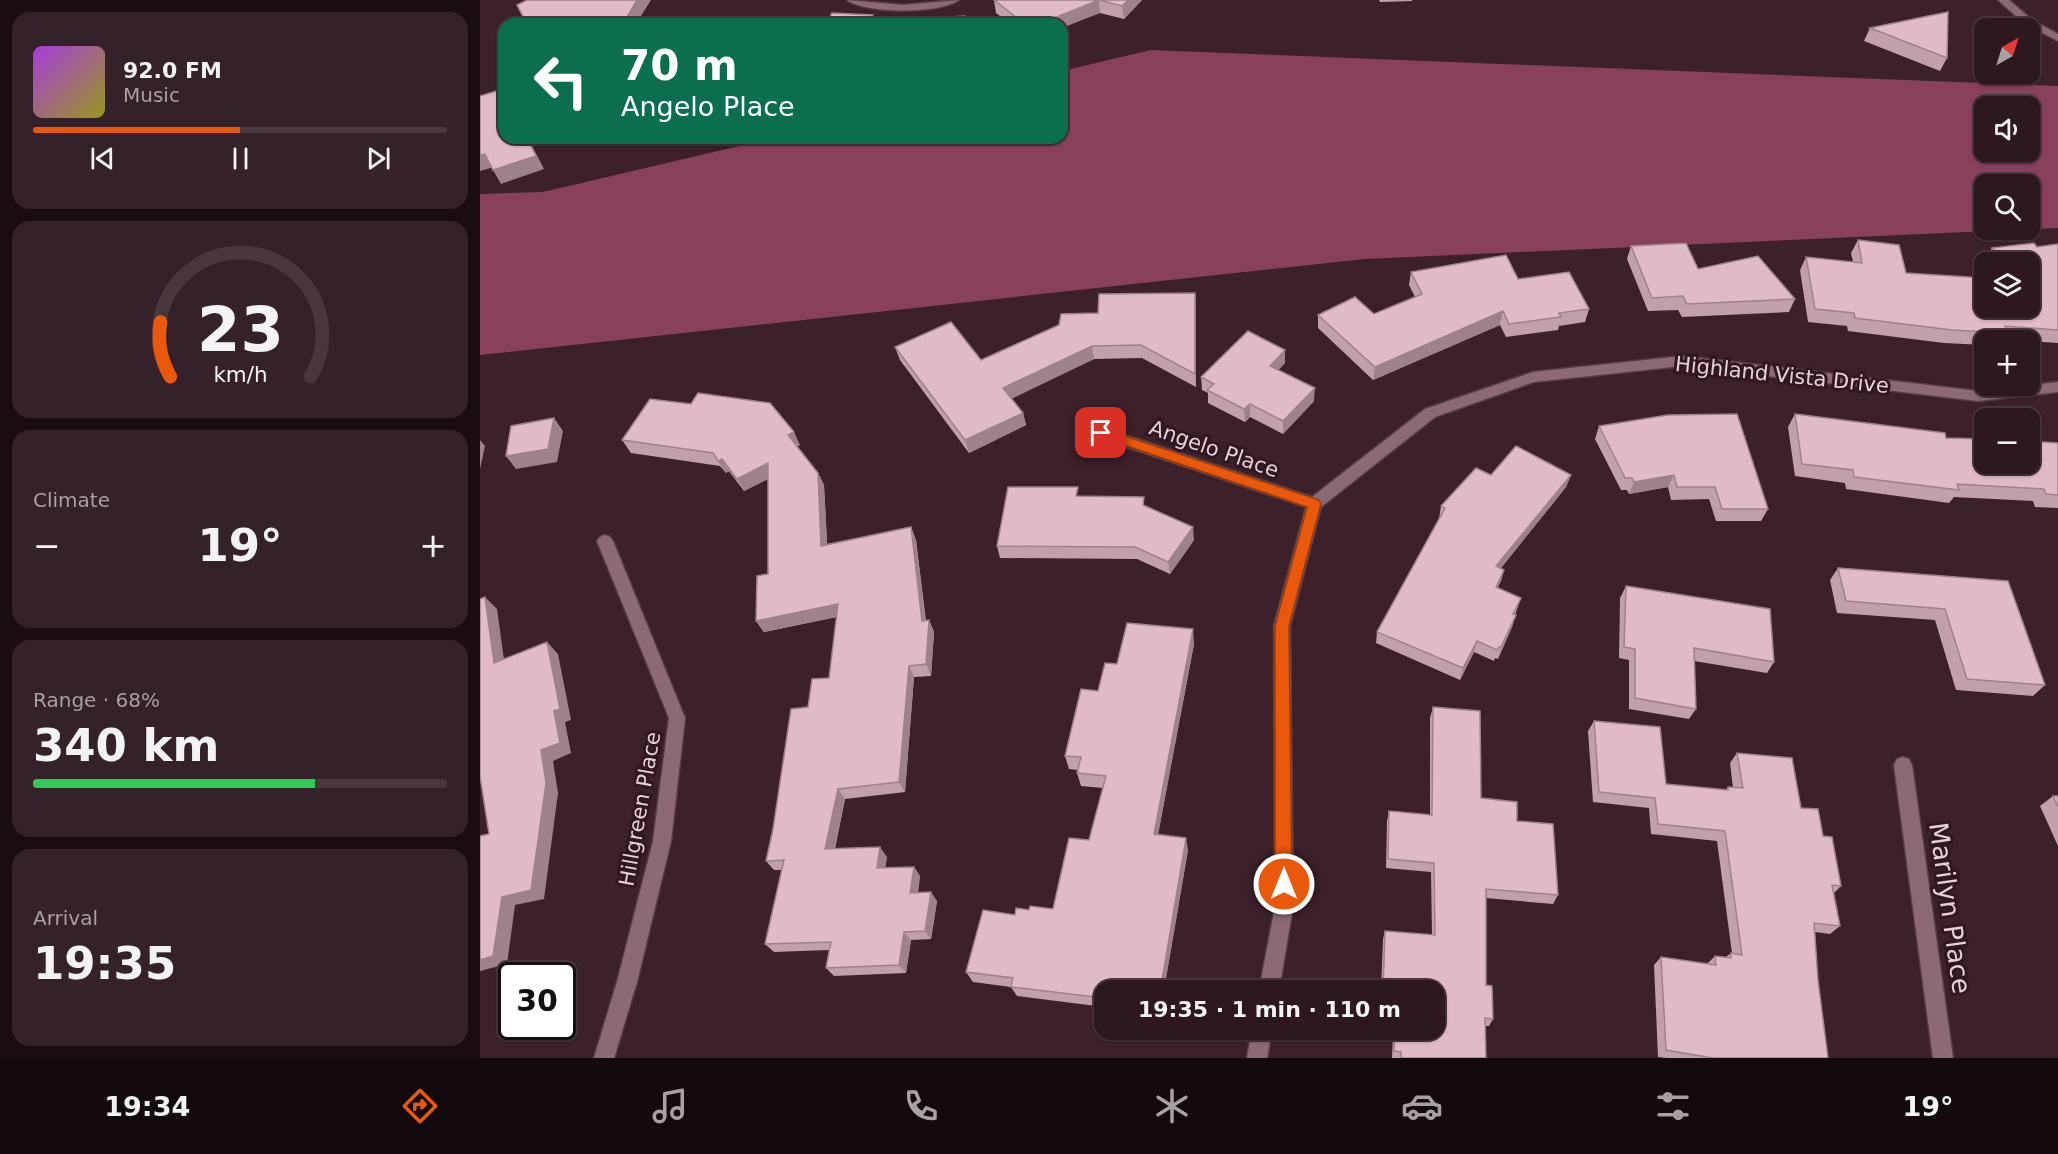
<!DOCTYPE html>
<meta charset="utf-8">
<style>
body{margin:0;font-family:"DejaVu Sans",sans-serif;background:#352129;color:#f1f3f6;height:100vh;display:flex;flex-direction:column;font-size:22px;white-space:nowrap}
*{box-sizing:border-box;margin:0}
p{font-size:20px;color:#a7a0a5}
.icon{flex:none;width:33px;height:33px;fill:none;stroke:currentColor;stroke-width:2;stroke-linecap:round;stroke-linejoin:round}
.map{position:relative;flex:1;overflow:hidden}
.sheet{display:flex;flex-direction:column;gap:12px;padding:12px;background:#190d12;width:480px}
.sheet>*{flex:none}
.banner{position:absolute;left:18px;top:18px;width:570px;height:126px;border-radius:18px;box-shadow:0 2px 4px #0004,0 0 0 2px #48373e;background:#0b6e4f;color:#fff;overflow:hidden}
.needle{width:39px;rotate:39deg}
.tools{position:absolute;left:1494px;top:18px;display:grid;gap:12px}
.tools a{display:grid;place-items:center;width:66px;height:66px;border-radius:12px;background:#2d1820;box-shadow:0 2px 4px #0004,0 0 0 2px #48373e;font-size:30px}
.speed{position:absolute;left:18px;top:962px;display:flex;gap:12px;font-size:30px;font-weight:700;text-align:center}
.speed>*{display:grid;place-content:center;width:78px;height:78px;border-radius:50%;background:#2d1820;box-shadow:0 2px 4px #0004,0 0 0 2px #48373e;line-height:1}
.speed .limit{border:3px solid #111;border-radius:9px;background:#fff;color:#111}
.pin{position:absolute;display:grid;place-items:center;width:51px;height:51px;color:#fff;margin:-26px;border-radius:12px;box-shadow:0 3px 9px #0006}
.me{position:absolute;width:66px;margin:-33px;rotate:0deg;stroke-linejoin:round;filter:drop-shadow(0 0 4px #0008)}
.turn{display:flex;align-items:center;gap:21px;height:126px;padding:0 24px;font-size:27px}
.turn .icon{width:78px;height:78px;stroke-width:2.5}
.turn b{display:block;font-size:42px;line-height:51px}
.big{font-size:45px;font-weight:700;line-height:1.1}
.sheet .tile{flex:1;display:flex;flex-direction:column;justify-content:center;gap:9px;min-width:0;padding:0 21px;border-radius:18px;background:#352129}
.sheet .dial{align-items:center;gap:0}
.dial svg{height:156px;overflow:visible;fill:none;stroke:#48373e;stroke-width:7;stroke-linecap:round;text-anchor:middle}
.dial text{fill:#f1f3f6;stroke:none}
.song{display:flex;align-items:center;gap:18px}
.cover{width:72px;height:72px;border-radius:9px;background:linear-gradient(135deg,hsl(280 70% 55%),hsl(60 70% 35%))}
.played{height:6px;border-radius:3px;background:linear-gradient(90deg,#ea580c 50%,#48373e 50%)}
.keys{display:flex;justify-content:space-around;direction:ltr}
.heat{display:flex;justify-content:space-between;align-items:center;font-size:33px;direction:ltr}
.charge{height:9px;border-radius:4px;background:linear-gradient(90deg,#34c759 68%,#48373e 0)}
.trip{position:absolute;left:614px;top:980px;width:351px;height:60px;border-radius:18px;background:#2d1820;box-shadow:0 2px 4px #0004,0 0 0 2px #48373e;font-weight:700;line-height:60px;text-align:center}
.dock{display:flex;height:96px;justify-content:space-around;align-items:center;background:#120a0d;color:#a7a0a5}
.dock .icon{width:42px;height:42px}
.dock .current{color:#ea580c}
.dock b{font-size:27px;color:#f1f3f6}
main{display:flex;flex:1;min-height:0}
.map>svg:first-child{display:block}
.forest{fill:#89405d;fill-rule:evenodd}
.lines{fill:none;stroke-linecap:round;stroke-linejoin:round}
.minor-casing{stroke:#553c46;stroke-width:3}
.minor{fill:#8c6a75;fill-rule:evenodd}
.wall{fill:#c2a0ab}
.shaded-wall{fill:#9e828b}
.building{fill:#e1bac7;stroke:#9e828b;stroke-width:1.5}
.route{fill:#ea580c;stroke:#983908;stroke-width:1.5}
.labels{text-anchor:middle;stroke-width:6;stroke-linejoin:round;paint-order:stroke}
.street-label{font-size:21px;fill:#e5d1d8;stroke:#321621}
.near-street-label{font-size:26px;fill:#e5d1d8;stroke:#321621}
</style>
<main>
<section class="sheet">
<div class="tile">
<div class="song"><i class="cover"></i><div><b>92.0 FM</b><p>Music</p></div></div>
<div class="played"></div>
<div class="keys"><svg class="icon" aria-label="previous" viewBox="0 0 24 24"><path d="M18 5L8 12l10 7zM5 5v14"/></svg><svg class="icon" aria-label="pause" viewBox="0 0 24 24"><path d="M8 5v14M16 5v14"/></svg><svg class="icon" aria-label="next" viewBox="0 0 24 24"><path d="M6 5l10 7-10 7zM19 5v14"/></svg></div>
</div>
<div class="tile dial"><svg viewBox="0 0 100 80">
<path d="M14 69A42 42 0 1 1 86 69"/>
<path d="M14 69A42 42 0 0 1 9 41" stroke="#ea580c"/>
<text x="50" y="56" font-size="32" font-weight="700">23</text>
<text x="50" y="72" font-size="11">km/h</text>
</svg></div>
<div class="tile"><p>Climate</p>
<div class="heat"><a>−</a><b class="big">19°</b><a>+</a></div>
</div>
<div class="tile"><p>Range · 68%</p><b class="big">340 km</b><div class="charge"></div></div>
<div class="tile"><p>Arrival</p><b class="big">19:35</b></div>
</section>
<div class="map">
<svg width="1578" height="1058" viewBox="0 0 1578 1058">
<rect width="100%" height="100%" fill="#3c202a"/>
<path class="forest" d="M671 50 1578 86V228L885 259 0 355V194L63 192 294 138H582V71ZM1504 106H1550V152H1504ZM1504 184H1550V230H1504Z"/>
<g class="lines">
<g class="minor-casing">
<path id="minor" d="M367 0 423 5 479 0C459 14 387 14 367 0Z
M1518 0H1529L1552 20 1578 34V41L1545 24Z
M1202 356 1498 391 1578 382V392L1498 401 1202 366 1054 382 955 417 841 507 810 626 813 907 799 990H779L795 907 794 626 826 507 617 437 615 433 617 429H627L832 497 945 409 1053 372Z
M125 535 130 537 133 541 205 718 191 841 157 982 134 1058H114L137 982 173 841 189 718 117 541 120 537Z
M1423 757 1429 759 1432 765 1473 1058H1453L1414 765 1417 759Z
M772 1029H792L787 1058H767Z"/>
</g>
<use href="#minor" class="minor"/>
</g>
<path class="wall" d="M514 0H662L644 19 620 13 582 24H530L516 13Z
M899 0H932V1L900 2Z
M1390 28 1467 58 1460 71 1384 41Z
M1378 240 1426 273 1550 308V262H1506L1504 261 1512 248 1557 247 1578 244V343L1550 341V340H1504V345L1464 343 1368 331 1367 326 1328 322 1320 270 1326 257 1373 262 1371 253Z
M1151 246 1218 269 1315 299 1309 312 1202 317 1198 310 1168 311 1147 259Z
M931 272 1038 279 1109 309 1105 322 1079 326 1078 330 1026 337 1020 325 893 380 838 328V315L894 314 935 297 929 285Z
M715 293 716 306V387L662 358 614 359 532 398 543 413 546 425 489 453 420 360 415 347 501 360 618 313Z
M805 350V363L798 370 834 401 803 434 770 417 765 422 728 403V393L722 390 721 377Z
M1315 414 1466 438 1578 443V508L1555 507 1553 501 1474 497 1469 503 1366 489 1365 483 1315 476 1308 427Z
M1119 426 1288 509 1281 521H1236L1229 499 1191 500 1188 487 1149 494 1147 490H1141L1115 439Z
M142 440 320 445 317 446 338 473 344 485 347 544 431 527 436 540 446 621 449 620 454 632 451 676 434 677 425 792 365 799 355 849 407 857 405 868 434 867 440 876 438 893 457 901 451 939 431 940 426 973 354 976 346 968 349 950 294 952 285 944 302 870H294L286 861 328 707 349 678 357 617 284 632 276 621 288 574V479L264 491 249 471 246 473 240 466 151 453Z
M1011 475H1091L1086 487 1021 568 1024 570 1021 581 1017 588 1041 598 1035 615H1036L1032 627 1018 659 1015 658 1014 661 994 652 980 680 896 643 897 632 959 519 961 506Z
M599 496 665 506 714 540 690 574 657 559 520 558 517 546Z
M1358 568 1528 581 1565 685 1553 696 1476 690 1455 620 1357 613 1350 580Z
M1146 586 1294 662 1287 673 1214 661 1216 709 1209 719 1149 709V660L1139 658 1140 598Z
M714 644 678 834 708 850 684 990H624V1007L537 996 531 987 493 982 486 972 535 915 549 910 573 909 609 840 623 788 601 786 597 773 598 770 589 769 585 756 618 691 637 664Z
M953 707 1001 798 1037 821 1078 895 1073 904 1006 898V985L1013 1019 1009 1026H1005L1006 1058H912L913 1034 899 1032V1029H954V990H901L903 939 905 931 952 935 951 872 906 868 907 821 909 811 950 815V718Z
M1114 721 1186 784 1246 790 1248 787 1253 788 1250 763 1257 753 1321 808 1343 836 1361 886 1354 893 1360 926 1350 934 1335 932 1338 980 1348 1058H1187L1178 1057 1174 965 1181 957 1227 964 1235 956 1246 957 1251 953H1252L1237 841 1171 834 1169 808 1113 802 1108 731Z
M1573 796H1578V846L1560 806Z"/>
<path class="shaded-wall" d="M157 0H171L156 24H143Z
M619 0 620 13 582 28V24H559Z
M648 0H662L644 19 642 6Z
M393 15 396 24H388Z
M47 138H48L64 169 21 184 13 170Z
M5 154 14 167 0 171V155Z
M715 293 716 306V387L715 374Z
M1023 311 1020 325 893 380 895 367Z
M612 346 614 359 527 401 523 388Z
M805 350V363L790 379V366Z
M835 388 834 401 803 434V421Z
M770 404V417L765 422 764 409Z
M543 413 546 425 489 453 485 440Z
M74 418 83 431 77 462 36 469 26 456Z
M314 432 320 445 314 448 308 435Z
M0 440 5 446 0 469Z
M242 459 249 471 246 473 238 461Z
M288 463 295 475 264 491 257 479Z
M338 473 344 485 348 558 341 546Z
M1091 475 1086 487 1013 578 1016 566Z
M1194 475 1188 487 1149 494 1154 482Z
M431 527 436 540 447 633 442 621Z
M713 527 714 540 690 574 688 562Z
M1024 570 1021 581 1012 599 1016 587Z
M5 597 17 609 26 674 14 663Z
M358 604 365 615 284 632 276 621Z
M1036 615 1032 627 1018 659 1021 647Z
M449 620 454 632 451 676 446 664Z
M713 629 714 644 676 846 674 834Z
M997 641 994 652 980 680 983 668Z
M67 642 78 654 91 720 85 722 91 753 73 761 78 793 64 899 35 905 27 964 0 971V960L22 897 61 750 74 711Z
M429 666 434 677 425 792 419 782Z
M358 789 365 799 353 858 345 849Z
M706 838 708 850 684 990H682L681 986Z
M400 847 407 857 404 877 397 868Z
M434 867 440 876 436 902 430 893Z
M451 892 457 901 451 939 445 931Z
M424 932 431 940 426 973 419 965Z
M644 981 647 990H642Z"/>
<path class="building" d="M47 0H157L143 24H47L37 5Z
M514 0H648L642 6 619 0 559 24H545Z
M1468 12 1467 58 1390 28Z
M352 13 393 15 388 24H346Z
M485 16V24H435L436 19Z
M23 89 24 138H47L56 156 13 170 5 154 0 155V96Z
M1378 240 1419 245 1426 273 1504 278V308H1550V262H1522L1516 255H1519L1512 248 1554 243 1557 247 1578 244V330L1525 326 1528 333 1472 330 1375 318 1374 313 1335 309 1326 257 1382 263Z
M1206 243 1218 269 1278 256 1315 299 1207 304 1203 296 1172 298 1151 246Z
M1026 255 1038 279 1089 272 1109 309 1079 313 1081 317 1029 324 1023 311 895 367 838 315 875 297 894 314 942 294 931 272Z
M715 293V374L661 345 612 346 523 388 543 413 485 440 415 347 471 322 501 360 579 325 581 314 618 313 619 294Z
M768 331 805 350 790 366 835 388 803 421 770 404 764 409 727 390 734 384 721 377Z
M218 393 290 403 314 432 308 435 338 473 341 546 431 527 442 621 449 620 446 664 429 666 419 782 358 789 345 849 400 847 397 868 434 867 430 893 451 892 445 931 424 932 419 965 346 968 351 942 285 944 304 860 286 861 293 829 311 709 328 707 332 679 349 678 358 604 276 621 277 576 288 574V463L257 479 242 459 238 461 233 453 142 440 170 399 211 404Z
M1257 414 1288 509H1242L1235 487H1197L1194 475 1154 482 1152 478H1145L1119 426 1188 415Z
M1315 414 1465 433 1466 438 1504 439V464H1550V441L1578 443V495L1566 494 1564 489 1477 484 1479 490 1374 477 1373 470 1322 464Z
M74 418 68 449 26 456 31 426Z
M1036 446 1091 475 1016 566 1024 570 1016 587 1041 598 1033 614 1036 615 1021 647H1019L1017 650 997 641 983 668 897 632 965 508 961 506 996 468 1011 475Z
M528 487H598L596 496 664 497 663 505 713 527 688 562 655 547 517 546Z
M1358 568 1528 581 1565 685 1487 679 1465 609 1366 601Z
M1146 586 1290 609 1294 662 1214 648 1216 709 1155 698V649L1144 647Z
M5 597 14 663 67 642 80 709 74 711 80 743 61 750 66 783 51 890 22 897 13 956 0 960V836L9 834 0 776V599Z
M647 623 713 629 674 834 706 838 681 986 644 981 642 990H624V998L531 987 533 978 486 972 503 910 535 915 536 908 549 910 550 906 573 909 589 838 609 840 626 776 597 773 601 757 585 756 601 689 618 691 625 663 637 664Z
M953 707 1000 711 1001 798 1037 802V821L1073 824 1078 895 1006 889V985L1012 986 1013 1019 1005 1018 1006 1058H921V1052L914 1051 915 1029H954V990H903L905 931 955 935 954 863 908 859 909 811 952 815Z
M1114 721 1180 727 1186 784 1248 790V787L1263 788 1257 753 1312 758 1321 808 1338 809 1343 836 1352 837 1361 886 1352 885 1360 926 1334 923 1338 980 1348 1058H1233L1186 1050 1181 957 1236 965 1235 956 1251 958V953L1262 955 1245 831 1178 824 1175 798 1119 792Z
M1573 796H1578V807Z"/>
<path class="route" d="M621 428 839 500 841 504 809 626 812 884 810 889 804 892 798 889 795 884V626L827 507 617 436 615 433Z"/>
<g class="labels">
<g class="street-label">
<text transform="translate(1302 375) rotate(6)" y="7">Highland Vista Drive</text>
<text transform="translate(734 449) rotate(19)" y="7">Angelo Place</text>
<text transform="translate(160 809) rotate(-80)" y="7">Hillgreen Place</text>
</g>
<g class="near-street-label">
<text transform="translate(1470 908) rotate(82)" y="9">Marilyn Place</text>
</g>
</g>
</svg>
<div class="tools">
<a><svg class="needle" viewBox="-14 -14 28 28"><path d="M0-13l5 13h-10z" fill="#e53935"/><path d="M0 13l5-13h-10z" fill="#a7a0a5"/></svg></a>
<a><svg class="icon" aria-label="sound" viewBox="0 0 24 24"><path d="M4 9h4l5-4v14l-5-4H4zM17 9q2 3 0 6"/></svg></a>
<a><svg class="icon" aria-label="search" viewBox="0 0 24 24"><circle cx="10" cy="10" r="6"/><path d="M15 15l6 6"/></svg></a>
<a><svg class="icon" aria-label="layers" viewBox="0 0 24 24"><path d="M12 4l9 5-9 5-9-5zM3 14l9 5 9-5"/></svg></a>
<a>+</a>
<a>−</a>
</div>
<div class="speed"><div class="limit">30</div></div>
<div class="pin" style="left:621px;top:433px;background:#d93025"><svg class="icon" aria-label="arrive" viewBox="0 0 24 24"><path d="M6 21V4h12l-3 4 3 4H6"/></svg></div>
<svg class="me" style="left:804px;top:884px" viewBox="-20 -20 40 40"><circle r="17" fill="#ea580c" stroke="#fff" stroke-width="3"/><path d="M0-11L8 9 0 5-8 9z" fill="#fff"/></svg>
<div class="trip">19:35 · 1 min · 110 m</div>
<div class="banner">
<div class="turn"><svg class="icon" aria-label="left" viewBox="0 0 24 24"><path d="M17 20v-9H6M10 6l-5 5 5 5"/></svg><div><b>70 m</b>Angelo Place</div></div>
</div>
</div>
</main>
<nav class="dock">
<b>19:34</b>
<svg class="icon current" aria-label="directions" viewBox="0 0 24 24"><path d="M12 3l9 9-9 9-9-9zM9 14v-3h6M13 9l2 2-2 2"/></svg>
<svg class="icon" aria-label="music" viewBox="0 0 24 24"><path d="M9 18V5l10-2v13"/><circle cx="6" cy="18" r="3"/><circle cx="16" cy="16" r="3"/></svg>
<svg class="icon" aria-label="phone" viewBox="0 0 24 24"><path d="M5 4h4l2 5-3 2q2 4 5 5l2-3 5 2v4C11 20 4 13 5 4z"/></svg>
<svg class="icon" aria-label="climate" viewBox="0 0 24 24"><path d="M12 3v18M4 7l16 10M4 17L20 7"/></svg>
<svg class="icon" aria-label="car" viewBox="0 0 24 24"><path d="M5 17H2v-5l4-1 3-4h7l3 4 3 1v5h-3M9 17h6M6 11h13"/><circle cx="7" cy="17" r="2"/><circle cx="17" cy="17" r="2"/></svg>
<svg class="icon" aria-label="filters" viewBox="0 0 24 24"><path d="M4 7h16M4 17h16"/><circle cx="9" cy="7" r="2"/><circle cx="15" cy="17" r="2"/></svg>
<b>19°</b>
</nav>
